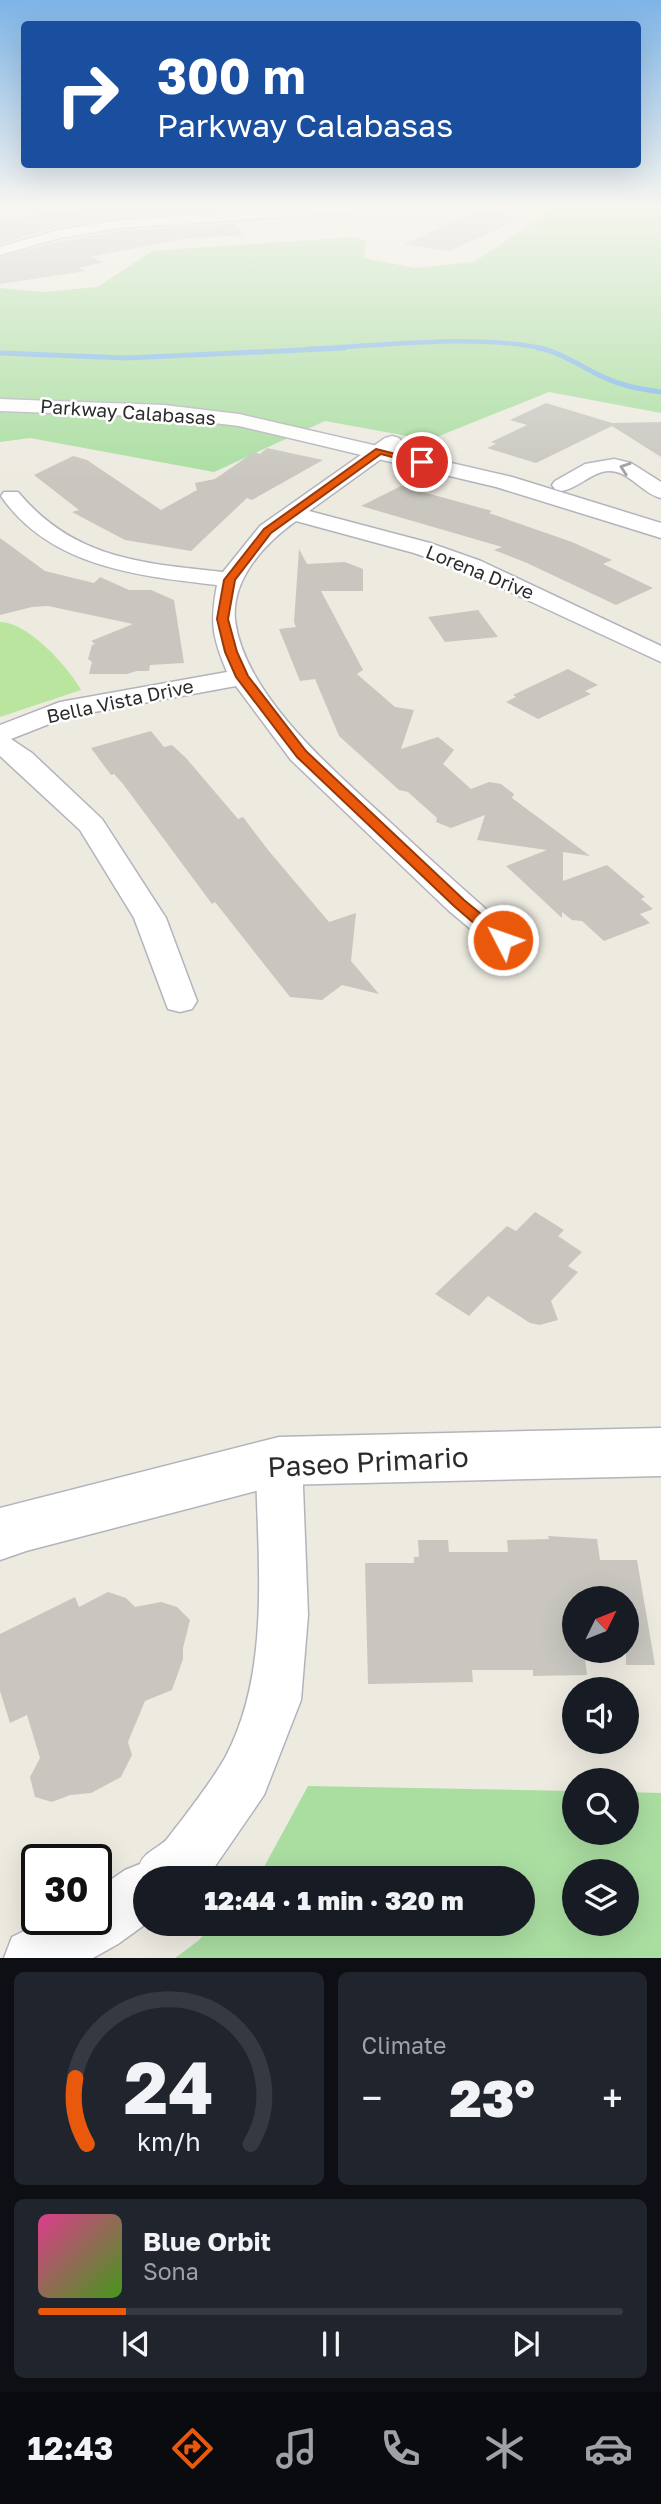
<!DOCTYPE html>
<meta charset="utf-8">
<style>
body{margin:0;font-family:"Golos Text",sans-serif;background:#20242c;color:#f1f3f6;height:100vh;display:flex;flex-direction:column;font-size:26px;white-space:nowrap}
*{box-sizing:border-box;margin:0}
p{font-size:23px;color:#9ea1a6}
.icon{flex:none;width:38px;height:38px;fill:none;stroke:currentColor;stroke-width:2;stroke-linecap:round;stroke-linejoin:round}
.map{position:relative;height:1958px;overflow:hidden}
.drawer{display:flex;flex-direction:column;gap:14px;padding:14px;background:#0d0f14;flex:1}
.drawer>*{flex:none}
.banner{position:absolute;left:21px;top:21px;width:620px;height:147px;border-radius:7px;box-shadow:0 7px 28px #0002;background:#1a4fa0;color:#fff;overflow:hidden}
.needle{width:46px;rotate:47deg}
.buttons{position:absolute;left:562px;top:1586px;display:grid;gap:14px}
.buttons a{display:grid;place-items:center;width:77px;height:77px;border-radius:50%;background:#171b24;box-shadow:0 7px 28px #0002;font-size:35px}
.speed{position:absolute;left:21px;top:1844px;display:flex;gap:14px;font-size:35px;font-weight:700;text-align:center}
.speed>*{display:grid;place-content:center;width:91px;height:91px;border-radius:50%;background:#171b24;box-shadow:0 7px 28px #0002;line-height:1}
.speed .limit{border:4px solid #111;border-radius:10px;background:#fff;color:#111}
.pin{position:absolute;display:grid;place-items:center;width:60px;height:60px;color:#fff;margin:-30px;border:4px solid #fff;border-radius:50%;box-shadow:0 2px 7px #0007}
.me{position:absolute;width:77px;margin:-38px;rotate:311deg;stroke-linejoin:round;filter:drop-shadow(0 0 5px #0008)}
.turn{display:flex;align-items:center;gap:24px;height:147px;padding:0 21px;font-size:32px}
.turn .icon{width:91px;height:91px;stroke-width:2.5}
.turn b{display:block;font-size:49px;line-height:60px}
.big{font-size:52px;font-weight:800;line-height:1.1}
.drawer .widget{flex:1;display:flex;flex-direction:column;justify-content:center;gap:10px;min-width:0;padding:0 24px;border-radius:10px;background:#20242c}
.drawer .dial{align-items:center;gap:0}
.dial svg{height:182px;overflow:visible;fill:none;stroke:#363941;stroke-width:7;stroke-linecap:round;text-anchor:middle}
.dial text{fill:#f1f3f6;stroke:none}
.song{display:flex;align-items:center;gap:21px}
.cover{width:84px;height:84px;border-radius:10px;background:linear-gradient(135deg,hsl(330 70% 55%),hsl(100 70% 35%))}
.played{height:7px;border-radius:4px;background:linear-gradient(90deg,#ea580c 15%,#363941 15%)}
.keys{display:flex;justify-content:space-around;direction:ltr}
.heat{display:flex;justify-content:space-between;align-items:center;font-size:38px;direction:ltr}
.drawer .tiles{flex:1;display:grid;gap:14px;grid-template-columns:1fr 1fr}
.widget:last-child{grid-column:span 2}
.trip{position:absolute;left:133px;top:1866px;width:402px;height:70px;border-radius:35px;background:#171b24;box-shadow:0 7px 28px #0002;font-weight:800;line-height:70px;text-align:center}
.dock{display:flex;height:112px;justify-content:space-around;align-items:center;background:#090b0e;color:#9ea1a6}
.dock .icon{width:49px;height:49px}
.dock .active{color:#ea580c}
.dock b{font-size:32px;color:#f1f3f6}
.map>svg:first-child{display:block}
.green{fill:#aadea1;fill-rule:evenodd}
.pitch{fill:#b9e59e}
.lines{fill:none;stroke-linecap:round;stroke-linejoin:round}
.stream-far1{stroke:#7cb5e6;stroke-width:4.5}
.stream{stroke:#7cb5e6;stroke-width:5}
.building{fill:#c8c6bf}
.minor-casing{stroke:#b3b3be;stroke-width:3}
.tertiary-casing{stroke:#b3b3be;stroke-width:3}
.minor{fill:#fff;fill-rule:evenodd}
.tertiary{fill:#fff;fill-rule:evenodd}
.oneway{stroke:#a0a0a0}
.route{fill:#ea580c;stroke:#983908;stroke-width:2}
.labels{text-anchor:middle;stroke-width:5;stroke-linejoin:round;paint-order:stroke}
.far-street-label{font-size:19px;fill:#2c2c2c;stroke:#fff}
.near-street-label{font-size:28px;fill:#2c2c2c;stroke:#fff}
</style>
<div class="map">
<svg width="661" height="1958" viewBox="0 0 661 1958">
<rect width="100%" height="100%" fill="#edeae0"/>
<path class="green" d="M554 206H661V413L549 392 429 440 325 421 214 472 30 438 0 442V288L43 292 98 287 152 251 354 237 366 241 364 258 414 268 474 262 557 207Z
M308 1786 574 1791V1832H626L627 1792 661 1793V1958H175L198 1941 215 1923H523V1878H258ZM574 1871H626V1923H574Z"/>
<path class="pitch" d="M0 622C28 622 68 667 81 690L0 717Z"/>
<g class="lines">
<path class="stream-far1" d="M307 349C383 346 472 333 546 349"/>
<path class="stream" d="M538 348C562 352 581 367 603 377 622 386 640 389 661 392
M0 353 126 358 344 348"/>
</g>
<path class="building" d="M100 206H218L225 210 120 217 57 227 0 244V220Z
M480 210 523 218 449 251 404 244Z
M234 223 243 235 182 239 90 257 104 262 78 268 85 271 0 284V257L61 241 120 231Z
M546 403 612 423 661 422V457L612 426 536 463 487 448 496 444 491 442 527 425 510 420Z
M267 448 323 460 252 500 247 498 191 551 125 540 72 512 79 510 34 475 73 456 77 457 87 460 161 510 197 490 195 483 215 479 254 452 260 454Z
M401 486 492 511 489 513 572 542 612 560 603 564 653 588 616 605 527 563 494 550 502 547 361 506Z
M0 538 45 571 94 583 100 577 129 590H151L174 600 184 663 150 665 149 671H137L127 674H89L92 662 88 659 92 645 95 644 91 641 133 624 48 606 32 607 0 615Z
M299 549 307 564 345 562 363 569V591H321L363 670 357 674 395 707 414 710 401 749 438 737 454 750 443 764 471 789 489 782 501 784 514 794 512 798 590 856 563 852V881L607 865 645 897 641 899 653 909 640 914 650 923 604 941 582 921 572 920 562 912V918L506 866 547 850 477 840 485 815 451 828 436 822 437 818 408 792 399 790 339 736 315 679 300 681 279 629 296 627 294 622Z
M478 610 498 637 445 642 428 617Z
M568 669 598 685 585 691 591 694 538 719 506 702 516 697 513 695Z
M151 731 164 747 172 745 186 758 238 819 243 817 268 850 329 922 356 913 351 961 379 994 342 985 322 1000 290 997 215 902 212 904 123 784 114 774 111 775 91 748Z
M535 1212 564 1230 558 1236 582 1252 568 1266 578 1272 551 1301 558 1320 540 1325 530 1323 488 1296 469 1316 435 1294 507 1226 516 1231Z
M548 1536 597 1539 600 1560H637L655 1665H626V1598H574V1650H584L587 1675 533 1676V1670H472L473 1682 368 1684 365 1563H414V1557H419L418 1540H448L449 1552H508L507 1540 549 1539Z
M108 1592 126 1598 135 1607 161 1602 177 1607 190 1620 183 1648V1659L172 1690 145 1701 128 1742 132 1755 121 1777 91 1793 70 1795 52 1802 35 1797 30 1777 40 1758 27 1715 10 1723 0 1691V1634L75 1597 79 1607Z"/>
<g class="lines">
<g class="minor-casing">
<path id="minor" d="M330 206 437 207 430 211 338 213 120 228 60 238 0 255V247L58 230 120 220Z
M392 436 399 438 402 442 399 446 309 511 430 543 481 561 661 646V662L465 571 414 553 296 521C265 543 231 579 235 620 244 696 338 774 391 823 432 861 472 898 514 933L519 940 514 947 503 950 492 947 448 910 291 760 236 686 67 717 11 739 32 753 102 819 166 918 197 1001 192 1009 180 1012 168 1009 134 918 80 830 0 756V725L60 702 227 672C212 636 210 623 217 585 138 576 50 567 1 496L4 492H18C74 559 141 563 223 572L260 526 385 438Z
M614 459 631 463 661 482V498C640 493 626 465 602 472 588 476 577 488 562 491L555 489 552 485 555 481 585 464Z
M279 1440 295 1446 302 1461 308 1615 301 1700 264 1795 207 1878H145L147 1923 118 1944 93 1958H4L12 1937 46 1920H96V1890L125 1870 140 1864C144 1852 159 1848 167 1839 183 1819 214 1778 226 1756 272 1668 257 1557 256 1461L263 1446Z"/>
</g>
<g class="tertiary-casing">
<path id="tertiary" d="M0 399 164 405 239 414 512 477 661 523V538L496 487 239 426 164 417 0 411Z
M661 1428V1476L279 1485 26 1551 0 1560V1508L279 1437Z"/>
</g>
<use href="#minor" class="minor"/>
<use href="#tertiary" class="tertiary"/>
</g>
<defs><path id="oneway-chevron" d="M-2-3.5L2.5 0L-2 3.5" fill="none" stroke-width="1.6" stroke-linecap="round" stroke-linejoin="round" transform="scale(1.75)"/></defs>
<use class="oneway" href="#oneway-chevron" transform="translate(625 468) rotate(-161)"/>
<linearGradient id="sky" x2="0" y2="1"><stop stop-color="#7db4e7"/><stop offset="0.43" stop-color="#f7f6f1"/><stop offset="1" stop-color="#f7f6f1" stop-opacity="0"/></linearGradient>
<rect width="661" height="480" fill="url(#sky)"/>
<path class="route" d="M376 449 427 462 422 465 381 454 271 533 235 580 228 619 237 652 248 676 306 751 464 900 509 937 511 940 509 944H498L454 906 297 757 236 677 225 652 217 619 224 580 264 529Z"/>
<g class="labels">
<g class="far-street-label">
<text transform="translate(128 412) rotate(4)" y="7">Parkway Calabasas</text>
<text transform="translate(480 572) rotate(22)" y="7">Lorena Drive</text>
<text transform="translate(120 701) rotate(-12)" y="7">Bella Vista Drive</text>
</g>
<g class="near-street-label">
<text transform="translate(368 1462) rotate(-3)" y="10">Paseo Primario</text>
</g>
</g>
</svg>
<div class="buttons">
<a><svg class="needle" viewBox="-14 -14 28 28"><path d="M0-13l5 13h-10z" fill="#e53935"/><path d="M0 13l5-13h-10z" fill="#9ea1a6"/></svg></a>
<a><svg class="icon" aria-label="sound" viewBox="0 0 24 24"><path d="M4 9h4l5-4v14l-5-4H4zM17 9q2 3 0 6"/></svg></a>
<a><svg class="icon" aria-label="search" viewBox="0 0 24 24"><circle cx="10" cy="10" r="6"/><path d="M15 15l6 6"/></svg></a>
<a><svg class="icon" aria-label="layers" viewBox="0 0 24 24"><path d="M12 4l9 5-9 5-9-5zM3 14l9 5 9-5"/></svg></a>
</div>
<div class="speed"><div class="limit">30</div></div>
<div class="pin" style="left:422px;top:462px;background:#d93025"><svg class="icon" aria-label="arrive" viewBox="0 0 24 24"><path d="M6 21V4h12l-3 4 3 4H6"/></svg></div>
<svg class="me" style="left:503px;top:940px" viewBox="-20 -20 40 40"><circle r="17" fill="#ea580c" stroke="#fff" stroke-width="3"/><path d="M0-11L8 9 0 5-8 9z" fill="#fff"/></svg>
<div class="trip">12:44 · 1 min · 320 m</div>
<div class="banner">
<div class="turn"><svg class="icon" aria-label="right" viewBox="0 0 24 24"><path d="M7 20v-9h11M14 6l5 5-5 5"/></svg><div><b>300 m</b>Parkway Calabasas</div></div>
</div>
</div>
<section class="drawer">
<div class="tiles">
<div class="widget dial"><svg viewBox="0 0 100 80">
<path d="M14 69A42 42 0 1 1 86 69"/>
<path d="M14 69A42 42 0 0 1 9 40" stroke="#ea580c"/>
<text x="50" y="56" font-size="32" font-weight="700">24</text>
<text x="50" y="72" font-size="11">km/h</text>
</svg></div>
<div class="widget"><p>Climate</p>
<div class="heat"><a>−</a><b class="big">23°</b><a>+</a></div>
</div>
<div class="widget">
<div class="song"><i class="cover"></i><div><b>Blue Orbit</b><p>Sona</p></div></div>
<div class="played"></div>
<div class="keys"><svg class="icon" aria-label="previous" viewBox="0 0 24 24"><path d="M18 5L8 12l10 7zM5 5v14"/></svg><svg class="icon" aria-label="pause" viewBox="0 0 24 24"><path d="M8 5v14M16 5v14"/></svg><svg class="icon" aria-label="next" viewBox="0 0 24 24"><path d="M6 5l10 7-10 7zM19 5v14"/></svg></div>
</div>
</div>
</section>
<nav class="dock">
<b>12:43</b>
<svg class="icon active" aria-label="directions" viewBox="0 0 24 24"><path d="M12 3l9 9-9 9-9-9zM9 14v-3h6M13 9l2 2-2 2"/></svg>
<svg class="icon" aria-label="music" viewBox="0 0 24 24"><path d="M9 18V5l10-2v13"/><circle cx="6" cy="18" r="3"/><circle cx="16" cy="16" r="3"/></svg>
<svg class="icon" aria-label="phone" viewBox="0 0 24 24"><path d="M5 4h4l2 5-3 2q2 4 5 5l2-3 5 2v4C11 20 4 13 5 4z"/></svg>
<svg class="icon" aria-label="climate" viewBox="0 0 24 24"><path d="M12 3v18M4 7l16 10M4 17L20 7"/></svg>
<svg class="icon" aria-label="car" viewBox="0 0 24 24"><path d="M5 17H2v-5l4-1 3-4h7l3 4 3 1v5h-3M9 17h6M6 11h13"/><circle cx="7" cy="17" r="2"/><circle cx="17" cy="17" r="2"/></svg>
</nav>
